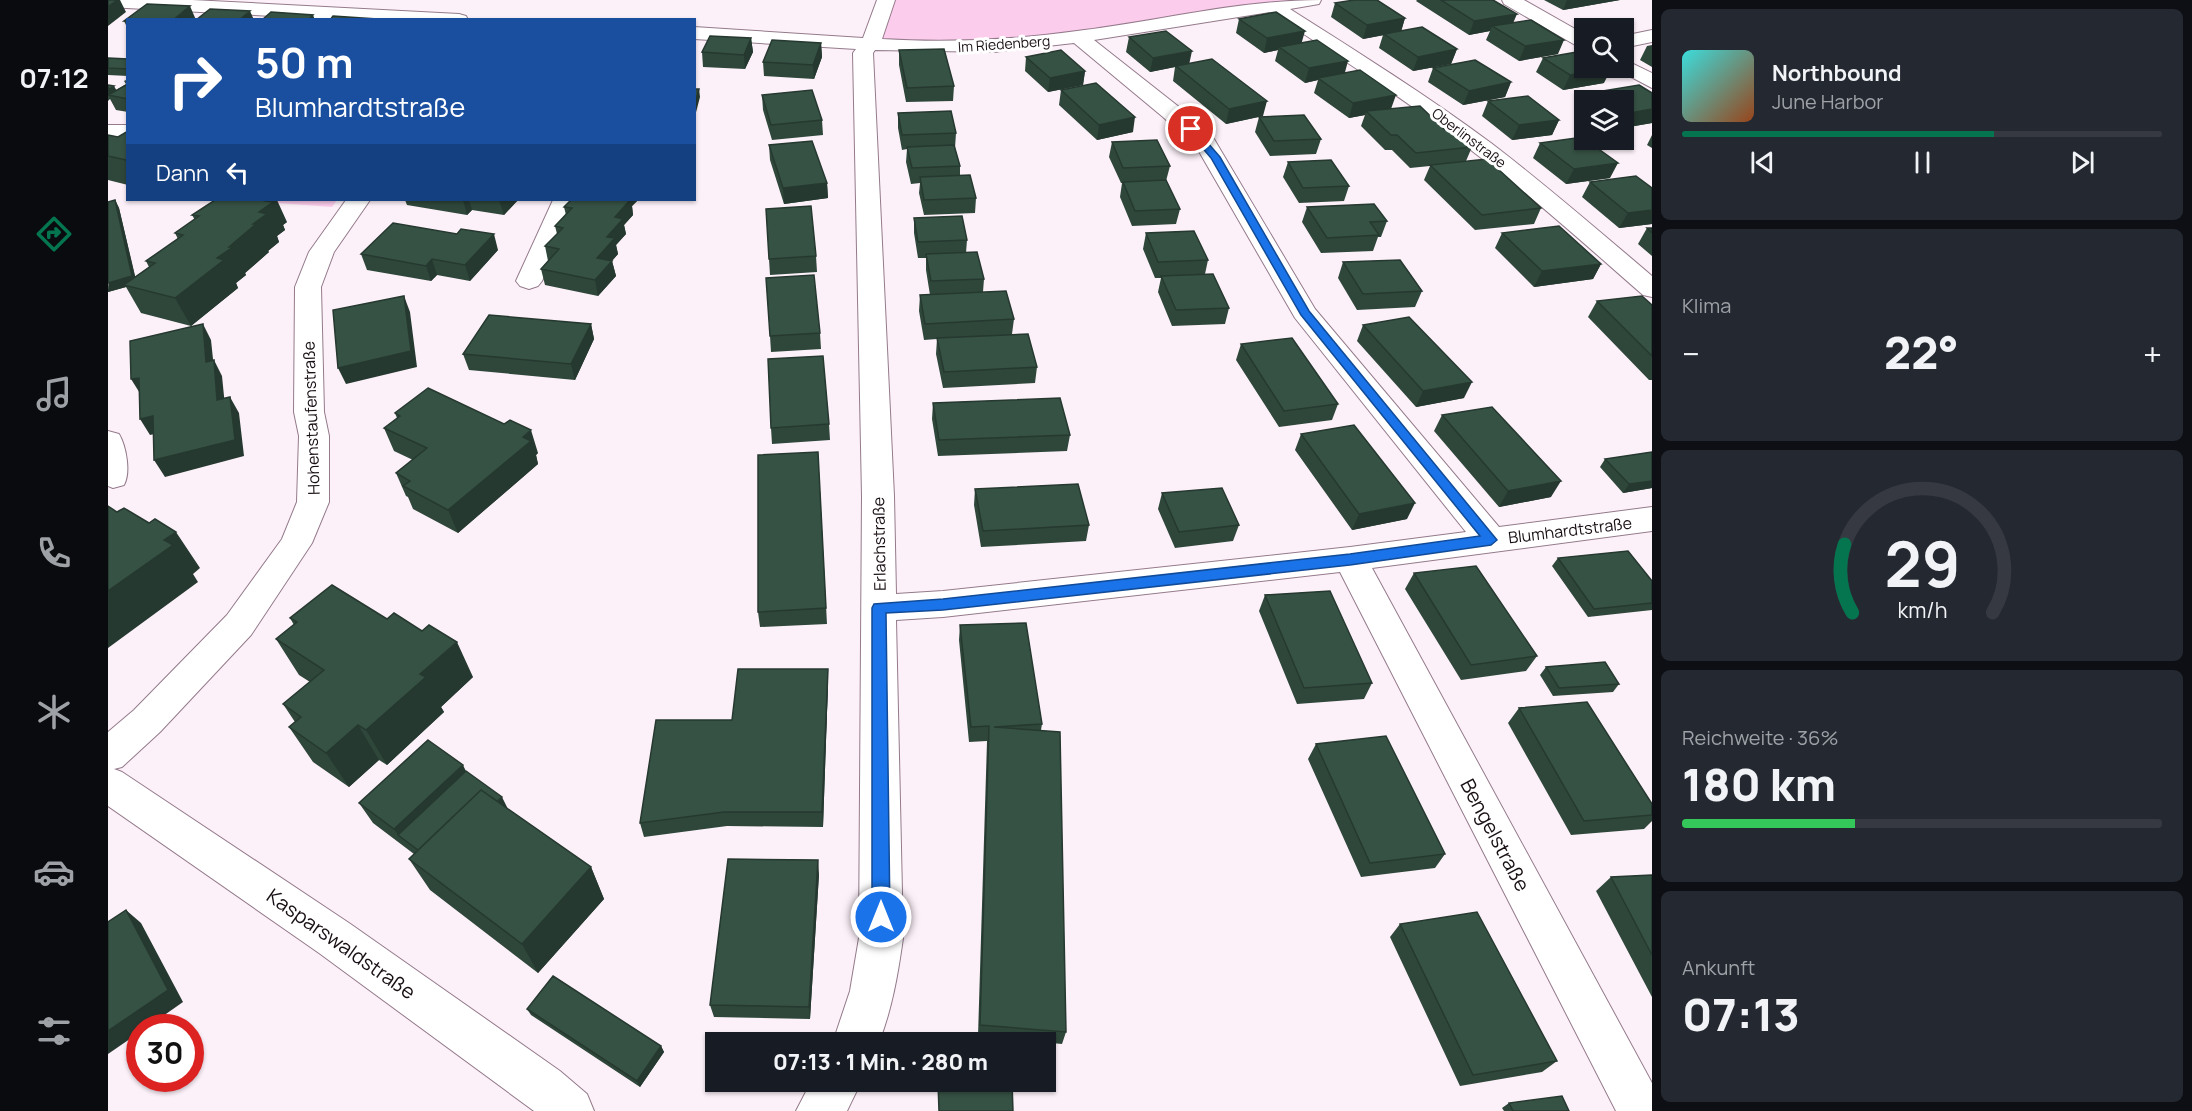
<!DOCTYPE html>
<html lang="de">
<meta charset="utf-8">
<style>
body{margin:0;font-family:Manrope,sans-serif;background:#242831;color:#f1f3f6;height:100vh;display:flex;flex-direction:column;font-size:22px;white-space:nowrap}
*{box-sizing:border-box;margin:0}
p{font-size:20px;color:#9ea1a6}
.icon{flex:none;width:33px;height:33px;fill:none;stroke:currentColor;stroke-width:2;stroke-linecap:round;stroke-linejoin:round}
.map{position:relative;flex:1;overflow:hidden}
.details{display:flex;flex-direction:column;gap:9px;padding:9px;background:#0d0f14;width:540px}
.details>*{flex:none}
.guide{position:absolute;left:18px;top:18px;width:570px;height:183px;border-radius:0px;box-shadow:0 2px 4px #0004;background:#1a4fa0;color:#fff;overflow:hidden}
.fabs{position:absolute;left:1466px;top:18px;display:grid;gap:12px}
.fabs a{display:grid;place-items:center;width:60px;height:60px;border-radius:0px;background:#171b24;box-shadow:0 2px 4px #0004;font-size:30px}
.speed{position:absolute;left:18px;top:1014px;display:flex;gap:12px;font-size:30px;font-weight:700;text-align:center}
.speed>*{display:grid;place-content:center;width:78px;height:78px;border-radius:50%;background:#171b24;box-shadow:0 2px 4px #0004;line-height:1}
.speed .limit{border:9px solid #d22;background:#fff;color:#111}
.pin{position:absolute;display:grid;place-items:center;width:51px;height:51px;color:#fff;margin:-26px;border:3px solid #fff;border-radius:50%;box-shadow:0 2px 6px #0007}
.me{position:absolute;width:66px;margin:-33px;rotate:0deg;stroke-linejoin:round;filter:drop-shadow(0 0 4px #0008)}
.turn{display:flex;align-items:center;gap:21px;height:126px;padding:0 30px;font-size:27px}
.turn .icon{width:78px;height:78px;stroke-width:2.5}
.turn b{display:block;font-size:42px;line-height:51px}
.then{display:flex;align-items:center;height:57px;padding:0 30px;background:#0003;gap:12px;font-size:22px}
.big{font-size:45px;font-weight:800;line-height:1.1}
.details .card{flex:1;display:flex;flex-direction:column;justify-content:center;gap:9px;min-width:0;padding:0 21px;border-radius:9px;background:#242831}
.details .dial{align-items:center;gap:0}
.dial svg{height:156px;overflow:visible;fill:none;stroke:#363941;stroke-width:7;stroke-linecap:round;text-anchor:middle}
.dial text{fill:#f1f3f6;stroke:none}
.song{display:flex;align-items:center;gap:18px}
.cover{width:72px;height:72px;border-radius:9px;background:linear-gradient(135deg,hsl(180 70% 55%),hsl(20 70% 35%))}
.played{height:6px;border-radius:3px;background:linear-gradient(90deg,#04754f 65%,#363941 65%)}
.keys{display:flex;justify-content:space-around;direction:ltr}
.heat{display:flex;justify-content:space-between;align-items:center;font-size:33px;direction:ltr}
.charge{height:9px;border-radius:4px;background:linear-gradient(90deg,#34c759 36%,#363941 0)}
.trip{position:absolute;left:597px;top:1032px;width:351px;height:60px;border-radius:0px;background:#171b24;box-shadow:0 2px 4px #0004;font-weight:800;line-height:60px;text-align:center}
main{display:flex;flex:1;min-height:0}
.menu{display:flex;flex-direction:column;width:108px;justify-content:space-around;align-items:center;background:#090b0e;color:#9ea1a6}
.menu .icon{width:42px;height:42px}
.menu .active{color:#04754f}
.menu b{font-size:27px;color:#f1f3f6}
.map>svg:first-child{display:block}
.green{fill:#fcccec}
.lines{fill:none;stroke-linecap:round;stroke-linejoin:round}
.minor-casing{stroke:#947a8b;stroke-width:2}
.minor{fill:#fff;fill-rule:evenodd}
.wall{fill:#2e473a}
.shaded-wall{fill:#263930}
.building{fill:#365244;stroke:#263930;stroke-width:1.5}
.route{fill:#1a73e8;stroke:#114b97;stroke-width:1.5}
.labels{text-anchor:middle;stroke-width:6;stroke-linejoin:round;paint-order:stroke}
.far-street-label{font-size:14px;fill:#180f15;stroke:#fff}
.street-label{font-size:16px;fill:#180f15;stroke:#fff}
.near-street-label{font-size:20px;fill:#180f15;stroke:#fff}
</style>
<main>
<nav class="menu">
<b>07:12</b>
<svg class="icon active" aria-label="directions" viewBox="0 0 24 24"><path d="M12 3l9 9-9 9-9-9zM9 14v-3h6M13 9l2 2-2 2"/></svg>
<svg class="icon" aria-label="music" viewBox="0 0 24 24"><path d="M9 18V5l10-2v13"/><circle cx="6" cy="18" r="3"/><circle cx="16" cy="16" r="3"/></svg>
<svg class="icon" aria-label="phone" viewBox="0 0 24 24"><path d="M5 4h4l2 5-3 2q2 4 5 5l2-3 5 2v4C11 20 4 13 5 4z"/></svg>
<svg class="icon" aria-label="climate" viewBox="0 0 24 24"><path d="M12 3v18M4 7l16 10M4 17L20 7"/></svg>
<svg class="icon" aria-label="car" viewBox="0 0 24 24"><path d="M5 17H2v-5l4-1 3-4h7l3 4 3 1v5h-3M9 17h6M6 11h13"/><circle cx="7" cy="17" r="2"/><circle cx="17" cy="17" r="2"/></svg>
<svg class="icon" aria-label="filters" viewBox="0 0 24 24"><path d="M4 7h16M4 17h16"/><circle cx="9" cy="7" r="2"/><circle cx="15" cy="17" r="2"/></svg>
</nav>
<div class="map">
<svg width="1544" height="1111" viewBox="0 0 1544 1111">
<rect width="100%" height="100%" fill="#fdf1f9"/>
<path class="green" d="M778 0H1204L970 37 762 44Z
M144 200H229L224 207 142 201Z"/>
<g class="lines">
<g class="minor-casing">
<path id="minor" d="M0 0H84L351 14 358 16 360 20H238L0 7Z
M769 0H787L774 39C839 43 904 40 969 31 1051 21 1131 0 1213 0L1211 4 1182 9C1250 52 1318 95 1383 143 1438 185 1491 231 1544 276V297L1535 295C1480 247 1426 198 1368 154 1302 102 1232 58 1162 12L986 40 1071 107 1106 139 1207 309 1391 527 1544 507V531L1264 568 1544 1083V1111H1508L1232 572 835 617 788 620 795 938C790 974 784 1009 771 1042H725L742 991 751 938 754 496 745 53 748 49 586 39V27L755 38ZM966 43 1055 117 1089 148 1187 318 1358 532 1242 547 835 591 788 594 786 496 765 53 767 50 886 52Z
M1394 0H1416L1476 34V48L1469 46 1396 4Z
M1544 30V42L1515 48V36Z
M1515 59 1544 73V88L1508 69 1507 68H1515Z
M0 125H20V139H0Z
M238 200H262L226 252 213 287 216 412 221 436V502L204 543 143 635 52 732 14 767 6 769 14 772 241 923 452 1071 479 1094 486 1111H426L211 953 0 806V732L26 710 119 615 174 539 189 502 191 436 186 412 187 287 201 252Z
M445 200H469L434 281 430 286 421 289 412 286 408 281Z
M0 431 11 434C18 446 23 472 16 485L5 488 0 486Z
M703 1082H753L739 1111H688Z"/>
</g>
<use href="#minor" class="minor"/>
</g>
<path class="wall" d="M1309 0H1385L1405 23 1450 54 1411 61 1378 40 1382 31 1361 35 1308 1Z
M1436 0H1512L1455 10Z
M1227 3 1297 18 1293 31 1349 49 1343 64 1305 71 1271 48 1275 35 1255 39 1223 17Z
M1131 19 1194 43 1236 73 1283 109 1337 130 1364 147 1358 161 1433 208 1426 224 1367 230 1316 180 1322 166 1302 168 1284 150H1277L1253 126 1257 115 1241 118 1206 93 1210 80 1197 83 1167 61 1170 50 1156 53 1128 33Z
M20 20V29L16 21Z
M1021 37 1081 64 1155 116 1118 124 1065 81 1067 67 1042 72 1018 52Z
M643 38 645 52 637 69 595 67 594 52Z
M713 43 714 57 706 79 656 76 655 62Z
M1544 45V67L1532 60 1539 46Z
M791 50 846 86 845 101 798 102 791 65Z
M918 57 977 71 975 85 940 92 917 71Z
M0 58 20 59V76L0 75Z
M1435 58 1496 83 1455 90 1428 72Z
M1325 68 1403 82 1397 97 1355 105 1320 82Z
M20 79V112L8 110 2 99 0 101V85L8 90 18 84 16 81Z
M1531 85 1544 93V123L1515 128V100H1485L1489 92Z
M953 90 1025 132 989 140 951 105Z
M654 95 714 120 715 135 664 140 655 110Z
M1380 101 1451 120 1444 135 1404 140 1374 116Z
M790 113 848 133 847 148 852 166V176L868 198 867 213 816 215 811 193 812 183 803 184 798 162 799 149 794 150 790 128Z
M1151 117 1213 139 1208 154 1162 156 1147 132Z
M20 131V185L0 180V135L10 137Z
M1544 135V148L1539 145Z
M1004 142 1062 166 1058 181 1072 209 1068 224 1024 226 1012 197 1014 183H1013L1001 157Z
M1432 143 1502 178 1458 184 1425 158Z
M661 145 719 183 720 198 676 204 662 160Z
M1180 162 1241 186 1236 201 1191 203 1175 177Z
M1482 182 1544 188V224L1511 228 1474 197Z
M7 200 11 208 27 277 41 267 38 261 70 239 67 233 87 220 84 215 179 222 175 225 177 230 169 236 171 242 160 251 161 252 137 273 138 275 128 283 130 288 83 326 33 313 18 287 0 292Z
M297 200H410L396 215 364 210 359 215 299 205Z
M463 200H530L524 206 525 215 516 225 518 234 508 245 510 254 504 261 508 276 490 296 437 285 433 269 440 261 437 246 449 234 447 226 458 215 456 207Z
M1199 207 1279 221 1273 237H1270L1265 251 1213 253 1194 222Z
M806 218 859 240 858 253 876 279 875 292 906 319 904 334 929 367 927 383 835 388 828 354 829 339 816 340 811 311 812 295H822L818 270V258H810L806 233Z
M1539 228H1544V256L1530 244Z
M1038 233 1100 260 1097 274 1121 308 1117 324 1064 326 1050 292 1053 278H1047L1035 249Z
M1394 233 1493 264 1485 279 1426 287 1387 248Z
M390 250 362 281 329 275 323 281 259 270 253 254Z
M708 256 709 272 662 275 661 259Z
M1235 262 1314 291 1307 307 1249 310 1230 278Z
M1489 301 1544 305V380H1541L1480 317Z
M483 324 486 339 467 380 361 370 355 354Z
M1255 325 1356 398 1308 407 1249 341Z
M712 333 713 349 663 352 662 336Z
M1133 344 1230 404 1224 420 1171 427 1128 360Z
M825 403 962 435 959 451 830 456 824 419Z
M287 413 430 453 428 455 430 464 350 533 305 509 300 497 298 496 288 473 305 460 286 451 276 428 289 418Z
M1334 415 1443 497 1391 507 1326 431Z
M721 424 722 440 664 444 663 428Z
M1193 434 1299 519 1244 530 1187 450Z
M710 452 719 624 652 627 650 612Z
M1544 452V488L1515 493 1492 467 1497 459Z
M867 489 981 525 978 541 873 547 866 505Z
M1054 493 1131 525 1125 541 1067 548 1050 509Z
M1450 558 1544 581V610L1480 617 1444 566Z
M1306 573 1429 656 1418 671 1353 680 1297 589Z
M1157 595 1264 683 1256 699 1189 704 1151 611Z
M182 618 365 677 333 707 336 712 279 765 271 760 241 787 205 762 181 727 187 722 175 704 202 682 191 675 168 639 186 625Z
M852 625 934 724 933 730 958 1032 954 1044 870 1036 879 741 861 742 851 640Z
M1438 667 1511 684 1505 692 1445 696 1432 675Z
M720 684 715 827 619 826 536 837 532 823 624 720Z
M1411 708 1544 804V821L1536 829 1463 835 1400 723Z
M1208 744 1337 854 1327 868 1253 877 1200 759Z
M358 771 400 809 483 867 496 899 430 973 322 890 301 859 306 854 265 823 251 803Z
M711 874 702 1019 606 1017 602 1005Z
M1544 875V997L1488 891 1503 877Z
M1292 924 1449 1061 1434 1072 1352 1086 1282 937Z
M419 1009 553 1046 556 1052 532 1087 423 1015Z
M1401 1103 1461 1111H1396L1394 1108Z"/>
<path class="shaded-wall" d="M9 0H12L18 12 0 26V7Z
M1459 0H1512L1455 10Z
M82 6 88 20H65Z
M142 11 146 20H131Z
M1409 14 1403 28 1384 26 1382 31 1361 35 1366 21Z
M205 15 207 20H200Z
M1297 18 1293 32 1255 39 1259 25Z
M1197 31 1193 45 1171 47 1170 50 1156 53 1159 38Z
M643 38 645 52 637 69 636 55Z
M1456 40 1450 54 1411 61 1417 46Z
M713 43 714 57 706 79 705 65Z
M1349 49 1343 64 1305 71 1310 57Z
M1084 51 1081 65 1068 66 1067 67 1042 72 1045 58Z
M1240 61 1236 76 1210 78V80L1197 83 1201 68Z
M1503 69 1496 83 1455 90 1462 75Z
M977 71 975 85 940 92 942 78Z
M1403 82 1397 97 1355 105 1361 91Z
M6 86 10 93 0 95V90Z
M591 89 592 97 586 120V108Z
M1288 95 1283 109 1258 111 1257 115 1241 118 1245 103Z
M1159 101 1155 116 1118 124 1121 109Z
M1544 109V123L1515 128 1522 113Z
M1027 117 1025 132 989 140 991 125Z
M1451 120 1444 135 1404 140 1411 125Z
M1510 163 1502 178 1458 184 1466 169Z
M719 183 720 198 676 204 675 188Z
M7 200 11 208 29 284 16 285 18 287 0 292Z
M160 200H169L179 222 175 225 177 230 169 236 171 242 160 251 161 252 137 273 138 275 128 283 130 288 83 326 67 298 145 224 151 212Z
M355 200H361L364 210 359 215Z
M391 200H410L396 215Z
M514 200H530L524 206 525 215 516 225 518 234 508 245 510 254 493 273 489 258Z
M1544 210V224L1511 228 1520 213Z
M386 234 390 250 362 281 357 265Z
M324 259 329 275 323 281 318 266Z
M504 261 508 276 490 296 487 280Z
M1493 264 1485 279 1426 287 1434 271Z
M296 296 302 312 309 367 238 384 230 368Z
M95 324 103 340 107 378 98 362Z
M483 324 486 339 467 380 463 364Z
M106 360 114 376 118 416 109 400Z
M31 378 33 395 23 379Z
M1364 382 1356 398 1308 407 1315 391Z
M122 397 131 413 136 456 57 477 46 460Z
M45 416 55 432 42 435 32 419Z
M423 430 430 453 428 455 430 464 350 533 340 510 415 437Z
M1453 481 1443 497 1391 507 1400 491Z
M1544 481V488L1515 493 1521 484Z
M1307 503 1299 519 1244 530 1251 514Z
M68 532 92 568 85 574 90 582 0 648V591L56 540Z
M349 642 365 677 333 707 336 712 279 765 258 730 312 674Z
M720 669V684L715 827 714 812Z
M250 725 271 760 241 787 218 753Z
M355 765 365 786 290 835 286 829Z
M394 797 401 811 327 863Z
M710 860 711 874 702 1019 701 1007Z
M483 867 496 899 430 973 414 944Z
M18 910 33 923 75 1002 38 1028H32V1032L0 1054V1031Z
M553 1046 556 1052 532 1087 529 1081Z"/>
<path class="building" d="M0 0H9L0 7Z
M1246 0H1269L1297 18 1259 25 1227 3Z
M1333 0H1385L1409 14 1366 21Z
M39 4 82 6 65 20H20V21H16Z
M102 9 142 11 131 20H88Z
M163 12 205 15 200 20H154Z
M1168 12 1197 31 1159 38 1131 19Z
M225 16 268 19 267 20H222Z
M1423 20 1456 40 1417 46 1384 26Z
M1314 27 1349 49 1310 57 1276 34Z
M1058 31 1084 51 1045 58 1021 37Z
M602 36 643 38 636 55 594 52Z
M664 40 713 43 705 65 655 62Z
M1209 40 1240 61 1201 68 1171 47Z
M836 49 846 86 799 88 791 50Z
M953 50 977 71 942 78 918 57Z
M1475 51 1476 68H1502L1503 69 1462 75 1435 58Z
M0 58 20 59V69L0 68Z
M1104 59 1159 101 1121 109 1068 66Z
M1367 60 1403 82 1361 91 1325 68Z
M1252 70 1288 95 1245 103 1210 78Z
M988 83 1027 117 991 125 953 90Z
M20 84V99L0 95Z
M0 85 6 86 0 90Z
M1531 85 1544 93V109L1522 113 1515 109V100H1501L1489 92Z
M586 89H591L586 108Z
M704 90 714 120 663 125 654 95Z
M1420 96 1451 120 1411 125 1380 101Z
M1312 106 1337 130 1345 129 1364 147 1308 153 1289 135H1283L1258 111Z
M843 111 848 133 794 135 790 113Z
M1196 115 1213 139 1166 141 1151 117Z
M20 131V159L18 160 0 156V135L10 137Z
M1475 137 1476 140H1478L1510 163 1466 169 1432 143Z
M1049 140 1062 166 1015 168 1004 142Z
M704 141 719 183 675 188 661 145Z
M846 145 852 166 804 168 799 147Z
M1379 159 1433 208 1374 215 1322 165Z
M1223 160 1241 186 1195 188 1180 162Z
M862 175 868 198 816 200 812 177Z
M1528 176 1544 188V210L1520 213 1482 182Z
M1058 180 1072 209 1027 211 1015 182Z
M7 200 24 276 0 283V202Z
M107 200H160L158 201 165 202 151 212 159 214 145 224H148L121 247H125L109 258 116 260 67 298 16 285 47 263 38 261 75 235 67 233 91 216 84 215Z
M463 200H522L507 217 515 219 499 237 507 238 489 258 504 261 487 280 433 269 451 249 437 246 455 228 447 226 464 208 456 207Z
M1266 204 1279 221 1262 222 1271 235 1219 238 1199 207Z
M703 206 708 256 661 259 658 209Z
M854 216 859 240 810 242 806 218Z
M285 223 349 234 353 229 386 234 357 265 324 259 318 266 253 254Z
M1451 226 1493 264 1434 271 1394 233Z
M1539 228H1544V233Z
M1086 231 1100 260 1050 262 1038 233Z
M869 252 876 279 823 281 818 254Z
M1292 260 1314 291 1255 294 1235 262Z
M1105 274 1121 308 1068 310 1053 276Z
M706 275 712 333 662 336 658 278Z
M898 291 906 319 817 324 812 295Z
M296 296 303 351 230 368 225 310Z
M1534 296 1544 305V356L1489 301Z
M381 315 483 324 463 364 355 354Z
M1301 317 1364 382 1315 391 1255 325Z
M95 324 98 362 106 360 109 400 122 397 127 440 46 460 45 416 32 419 31 378 23 379 22 341Z
M920 334 929 367 836 372 829 338Z
M1184 338 1230 404 1176 411 1133 344Z
M715 356 721 424 663 428 660 359Z
M320 388 396 424 402 420 423 430 415 437 423 441 340 510 295 486 302 481 288 473 319 448 276 428 292 416 287 413Z
M952 398 962 435 831 440 825 403Z
M1384 407 1453 481 1400 491 1334 415Z
M1246 425 1307 503 1251 514 1193 434Z
M710 452 718 608 650 612V455Z
M1544 452V481L1521 484 1497 459Z
M970 484 981 525 875 531 867 489Z
M1114 488 1131 525 1071 532 1054 493Z
M0 506 9 512 16 508 41 523 47 519 68 532 56 540 65 545 0 591Z
M1520 551 1544 581V603L1486 609 1450 558Z
M1368 566 1429 656 1363 665 1306 573Z
M224 585 279 619 286 613 314 631 321 625 349 642 312 674 318 677 258 730 250 725 218 753 181 727 193 717 175 704 216 670 168 639 189 622 182 618Z
M1222 591 1264 683 1196 688 1157 595Z
M918 623 934 724 886 727 952 732 958 1032 872 1025 881 726 863 727 852 625Z
M1497 662 1511 684 1451 688 1438 667Z
M630 669H720L714 812H616L532 823 548 720H624Z
M1479 702 1544 804V815L1476 821 1411 708Z
M1278 736 1337 854 1262 863 1208 744Z
M320 740 355 765 286 829 251 803Z
M358 771 394 797 389 801 373 790 310 850 290 835Z
M373 790 483 867 414 944 301 859Z
M620 859 710 860 701 1007 602 1005Z
M1544 875V955L1503 877Z
M18 910 60 990 0 1031V922Z
M1369 912 1449 1061 1365 1075 1292 924Z
M445 976 553 1046 529 1081 419 1009Z
M830 1082H904L905 1111H831Z
M1454 1096 1461 1111H1405L1401 1103Z"/>
<path class="route" d="M1080 127H1086L1112 157 1201 311 1389 540 1383 545 1242 565 835 610 778 613 782 917 779 923 773 925 767 923 764 917V608L766 604 835 599 1242 554 1372 536 1193 315 1103 158 1080 131Z"/>
<g class="labels">
<g class="far-street-label">
<text transform="translate(896 44) rotate(-4)" y="5">Im Riedenberg</text>
<text transform="translate(1361 138) rotate(37)" y="5">Oberlinstraße</text>
</g>
<g class="street-label">
<text transform="translate(203 418) rotate(-92)" y="6">Hohenstaufenstraße</text>
<text transform="translate(1462 530) rotate(-7)" y="6">Blumhardtstraße</text>
<text transform="translate(771 544) rotate(-91)" y="6">Erlachstraße</text>
</g>
<g class="near-street-label">
<text transform="translate(1387 835) rotate(62)" y="7">Bengelstraße</text>
<text transform="translate(233 944) rotate(35)" y="7">Kasparswaldstraße</text>
</g>
</g>
</svg>
<div class="fabs">
<a><svg class="icon" aria-label="search" viewBox="0 0 24 24"><circle cx="10" cy="10" r="6"/><path d="M15 15l6 6"/></svg></a>
<a><svg class="icon" aria-label="layers" viewBox="0 0 24 24"><path d="M12 4l9 5-9 5-9-5zM3 14l9 5 9-5"/></svg></a>
</div>
<div class="speed"><div class="limit">30</div></div>
<div class="pin" style="left:1083px;top:129px;background:#d93025"><svg class="icon" aria-label="arrive" viewBox="0 0 24 24"><path d="M6 21V4h12l-3 4 3 4H6"/></svg></div>
<svg class="me" style="left:773px;top:917px" viewBox="-20 -20 40 40"><circle r="17" fill="#1a73e8" stroke="#fff" stroke-width="3"/><path d="M0-11L8 9 0 5-8 9z" fill="#fff"/></svg>
<div class="trip">07:13 · 1 Min. · 280 m</div>
<div class="guide">
<div class="turn"><svg class="icon" aria-label="right" viewBox="0 0 24 24"><path d="M7 20v-9h11M14 6l5 5-5 5"/></svg><div><b>50 m</b>Blumhardtstraße</div></div>
<div class="then">Dann<svg class="icon" aria-label="left" viewBox="0 0 24 24"><path d="M17 20v-9H6M10 6l-5 5 5 5"/></svg></div>
</div>
</div>
<section class="details">
<div class="card">
<div class="song"><i class="cover"></i><div><b>Northbound</b><p>June Harbor</p></div></div>
<div class="played"></div>
<div class="keys"><svg class="icon" aria-label="previous" viewBox="0 0 24 24"><path d="M18 5L8 12l10 7zM5 5v14"/></svg><svg class="icon" aria-label="pause" viewBox="0 0 24 24"><path d="M8 5v14M16 5v14"/></svg><svg class="icon" aria-label="next" viewBox="0 0 24 24"><path d="M6 5l10 7-10 7zM19 5v14"/></svg></div>
</div>
<div class="card"><p>Klima</p>
<div class="heat"><a>−</a><b class="big">22°</b><a>+</a></div>
</div>
<div class="card dial"><svg viewBox="0 0 100 80">
<path d="M14 69A42 42 0 1 1 86 69"/>
<path d="M14 69A42 42 0 0 1 10 34" stroke="#04754f"/>
<text x="50" y="56" font-size="32" font-weight="700">29</text>
<text x="50" y="72" font-size="11">km/h</text>
</svg></div>
<div class="card"><p>Reichweite · 36%</p><b class="big">180 km</b><div class="charge"></div></div>
<div class="card"><p>Ankunft</p><b class="big">07:13</b></div>
</section>
</main>
